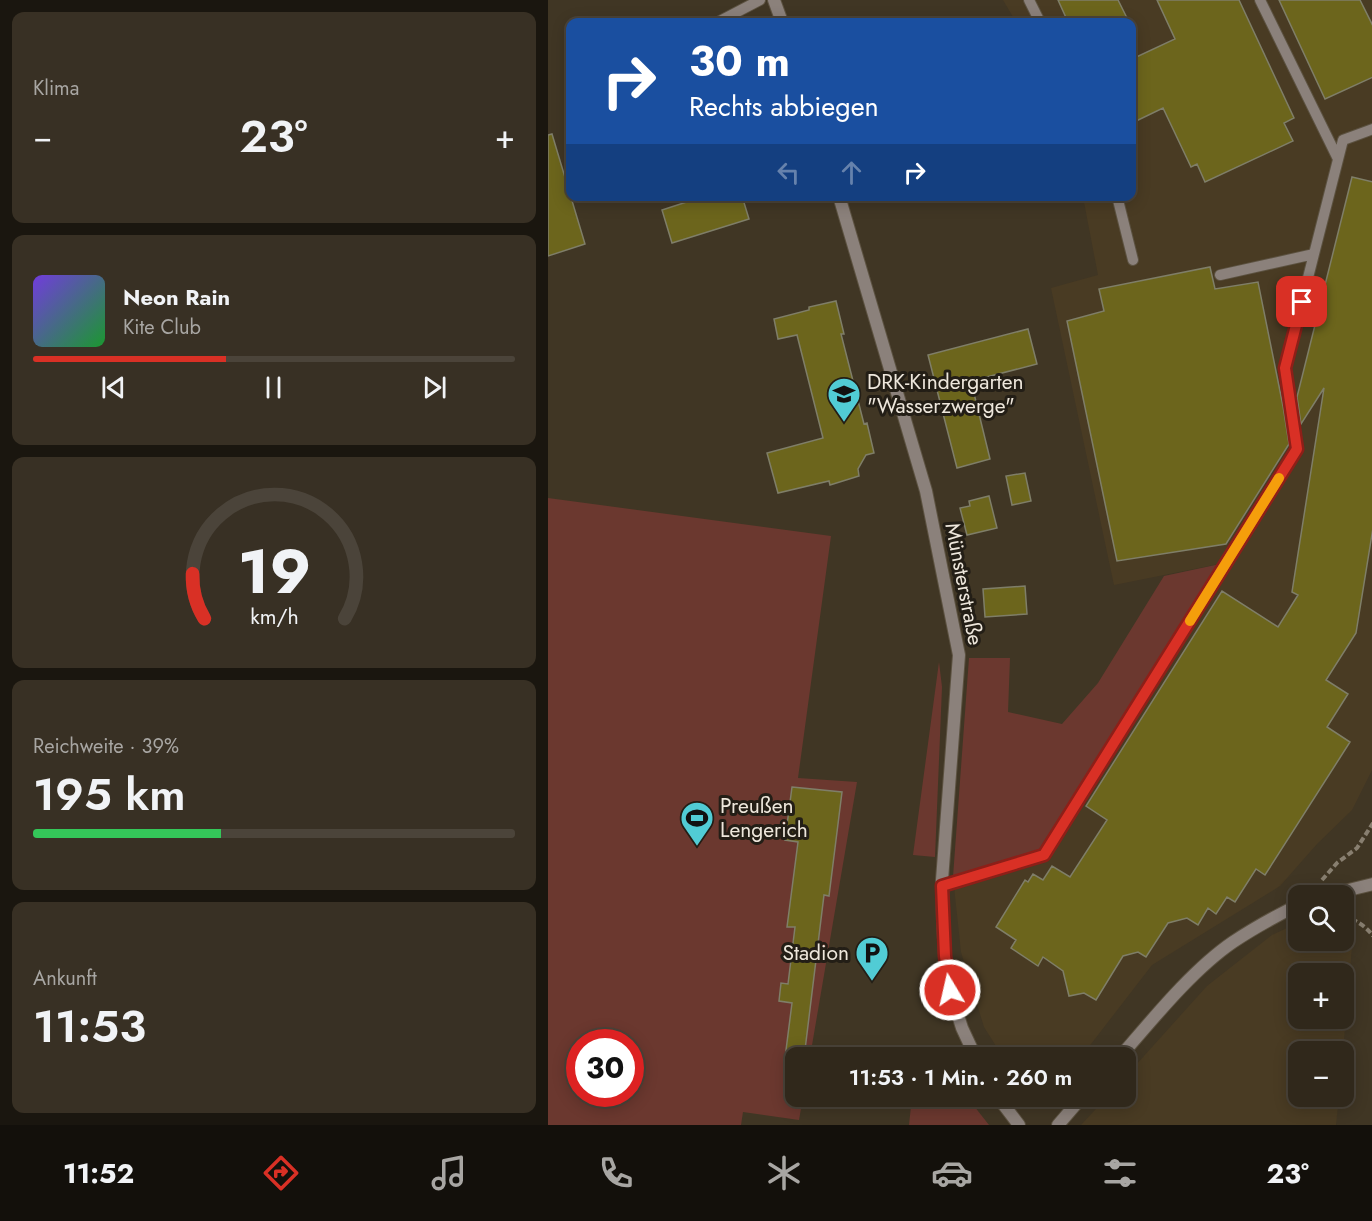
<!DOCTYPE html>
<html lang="de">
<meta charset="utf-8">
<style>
body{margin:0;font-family:Jost,sans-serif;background:#383024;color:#f1f3f6;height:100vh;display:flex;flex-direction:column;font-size:22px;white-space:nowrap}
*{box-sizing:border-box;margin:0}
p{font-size:20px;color:#a8a6a3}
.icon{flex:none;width:33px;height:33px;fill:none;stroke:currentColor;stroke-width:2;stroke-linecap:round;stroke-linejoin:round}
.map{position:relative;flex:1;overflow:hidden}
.side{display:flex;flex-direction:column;gap:12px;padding:12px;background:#1a160f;width:548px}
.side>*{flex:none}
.guide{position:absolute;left:18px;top:18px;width:570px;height:183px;border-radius:12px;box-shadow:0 3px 15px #0003,0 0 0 2px #4b443a;background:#1a4fa0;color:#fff;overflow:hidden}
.tools{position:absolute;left:740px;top:885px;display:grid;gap:12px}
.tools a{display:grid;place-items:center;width:66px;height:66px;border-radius:12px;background:#30281b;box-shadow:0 3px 15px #0003,0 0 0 2px #4b443a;font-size:30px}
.speed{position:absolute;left:18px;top:1029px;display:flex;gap:12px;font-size:30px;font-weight:700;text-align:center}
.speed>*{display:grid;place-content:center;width:78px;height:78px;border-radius:50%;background:#30281b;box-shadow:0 3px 15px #0003,0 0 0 2px #4b443a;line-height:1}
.speed .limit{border:9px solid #d22;background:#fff;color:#111}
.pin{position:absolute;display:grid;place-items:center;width:51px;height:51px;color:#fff;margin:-26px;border-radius:12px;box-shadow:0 3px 9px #0006}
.me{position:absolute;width:66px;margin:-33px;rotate:351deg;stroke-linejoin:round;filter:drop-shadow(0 0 4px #0008)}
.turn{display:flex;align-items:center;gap:21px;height:126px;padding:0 24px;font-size:27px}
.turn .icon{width:78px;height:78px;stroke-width:2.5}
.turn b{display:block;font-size:42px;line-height:51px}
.lanes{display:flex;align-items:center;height:57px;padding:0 24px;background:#0003;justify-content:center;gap:30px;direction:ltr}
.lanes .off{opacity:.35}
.big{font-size:45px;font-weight:600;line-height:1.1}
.side .tile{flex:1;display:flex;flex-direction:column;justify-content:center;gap:9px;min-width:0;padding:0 21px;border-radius:12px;background:#383024}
.side .dial{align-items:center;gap:0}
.dial svg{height:156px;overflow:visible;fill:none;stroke:#4b443a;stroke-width:7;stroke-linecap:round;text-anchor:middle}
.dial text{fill:#f1f3f6;stroke:none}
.song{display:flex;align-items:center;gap:18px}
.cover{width:72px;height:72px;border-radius:9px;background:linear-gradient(135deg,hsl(260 70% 55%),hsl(130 70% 35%))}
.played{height:6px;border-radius:3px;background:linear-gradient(90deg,#d93025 40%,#4b443a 40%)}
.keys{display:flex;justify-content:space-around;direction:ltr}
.heat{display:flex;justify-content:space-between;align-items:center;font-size:33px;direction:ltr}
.charge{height:9px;border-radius:4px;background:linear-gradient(90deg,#34c759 39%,#4b443a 0)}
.trip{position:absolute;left:237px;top:1047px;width:351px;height:60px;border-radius:12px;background:#30281b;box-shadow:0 3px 15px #0003,0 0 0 2px #4b443a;font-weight:600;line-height:60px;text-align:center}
.menu{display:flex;height:96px;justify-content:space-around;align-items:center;background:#13100b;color:#a8a6a3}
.menu .icon{width:42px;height:42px}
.menu .selected{color:#d93025}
.menu b{font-size:27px;color:#f1f3f6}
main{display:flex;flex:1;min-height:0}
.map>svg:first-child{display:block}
.built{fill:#493b23;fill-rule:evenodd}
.green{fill:#6b382f;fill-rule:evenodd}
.building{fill:#6c651c;stroke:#7f7e68;stroke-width:1.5}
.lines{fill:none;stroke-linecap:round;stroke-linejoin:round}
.service-casing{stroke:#5c5241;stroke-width:12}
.minor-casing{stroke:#5c5241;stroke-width:14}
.path{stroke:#887f70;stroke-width:4;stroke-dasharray:6 3;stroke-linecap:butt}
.service{stroke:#8b817b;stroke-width:10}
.minor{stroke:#8b817b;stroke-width:12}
.route-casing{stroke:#8d1f18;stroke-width:15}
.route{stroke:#d93025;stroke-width:10}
.slow{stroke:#f59e0b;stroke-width:10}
.labels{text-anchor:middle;stroke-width:6;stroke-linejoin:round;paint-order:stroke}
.poi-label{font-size:21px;fill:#eee7dc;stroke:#231e16;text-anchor:start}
.street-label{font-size:21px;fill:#eee7dc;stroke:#231e16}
</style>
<main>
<section class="side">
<div class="tile"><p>Klima</p>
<div class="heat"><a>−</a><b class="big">23°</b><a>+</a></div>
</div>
<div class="tile">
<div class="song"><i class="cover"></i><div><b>Neon Rain</b><p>Kite Club</p></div></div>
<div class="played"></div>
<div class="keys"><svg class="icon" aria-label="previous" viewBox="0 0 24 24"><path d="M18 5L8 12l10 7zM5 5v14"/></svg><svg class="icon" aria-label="pause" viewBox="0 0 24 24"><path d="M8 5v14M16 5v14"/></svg><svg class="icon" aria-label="next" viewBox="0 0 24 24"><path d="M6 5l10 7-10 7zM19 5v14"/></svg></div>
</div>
<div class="tile dial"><svg viewBox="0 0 100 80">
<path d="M14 69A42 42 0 1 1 86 69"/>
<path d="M14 69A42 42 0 0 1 8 46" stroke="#d93025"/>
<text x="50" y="56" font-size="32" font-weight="700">19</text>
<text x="50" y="72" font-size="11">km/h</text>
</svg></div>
<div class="tile"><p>Reichweite · 39%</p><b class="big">195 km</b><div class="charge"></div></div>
<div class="tile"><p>Ankunft</p><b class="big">11:53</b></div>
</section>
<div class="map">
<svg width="825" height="1125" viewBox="0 0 825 1125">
<rect width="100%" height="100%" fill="#403624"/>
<path class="built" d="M455 0H824V770L804 810 769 844 732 886 604 965 533 1057H455L436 1027 413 952 405 877 490 851 671 564 566 585 503 288 550 275 535 197 584 196V22H468Z
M750 923V940H795V938L804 947 795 1051 750 1052V1096L791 1097 788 1125H533L559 1097 578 1096V1076L659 986 724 935ZM750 974H795V1018H750Z"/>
<path class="green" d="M0 498 283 536 250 778 309 782 262 1057 248 1058V1096L255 1097 251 1120 195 1112 193 1125H0ZM32 1042H82V1094H32Z
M672 564 490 851 405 877 421 658H462L460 712 514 724 550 683 616 576Z
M391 662 394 687 387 857 365 855Z
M364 1097H419L441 1125H361Z"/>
<path class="building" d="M510 0H570L581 22H520Z
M609 0H691L746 118 736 123 745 141 657 182 649 164 643 167 615 108 584 123V59L627 39Z
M731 0H812L825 26V77L777 99Z
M4 134 37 244 0 256V135Z
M804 177 825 182V528L808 633 778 680 800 694 779 727 802 742 717 875 708 869 687 902 679 897 668 914 660 908 650 925 639 918 620 923 598 957 590 952 575 956 548 1000 536 993 521 996 515 971 495 957 490 966 463 948 468 940 448 927 477 880 480 882 485 874 495 880 504 866 522 877 559 820 538 806 674 591 730 627 750 595 744 592 776 388 753 424 749 397Z
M157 196H194L201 219 124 243 114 210Z
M662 267 667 289 710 282 735 406 741 444 678 544 569 561 519 321 556 311 551 289Z
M288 301 296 334H293L316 424 319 423 326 453 318 455 310 469 311 476 282 485 281 481 230 493 219 453 275 438 249 335 230 339 226 319 261 310V307Z
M480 329 489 364 423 381 442 459 409 468 380 355Z
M477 473 483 501 464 505 458 476Z
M441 496 449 528 419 535 412 508 422 506 421 501Z
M477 586 479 614 437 617 435 589Z
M244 787 294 792 281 896 276 895 256 1058H237L244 1003 231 1001 233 983 240 984 247 927H239L250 842 237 840Z"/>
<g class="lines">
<g class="service-casing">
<path id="service" d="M481 0 492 22
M712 0 790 159
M170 22 212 0
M569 196 585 260
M672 275 766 254
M394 886 496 855 749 449 737 368 795 140 825 129"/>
</g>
<g class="minor-casing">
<path id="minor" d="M226 0 234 22
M291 196 378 491 411 655 394 880 395 923 397 956 402 990 414 1028 428 1058
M776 896 825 884
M571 1058C604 1020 644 970 685 942 706 928 728 916 750 905
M449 1096 471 1125
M510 1125 535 1096"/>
</g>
<path class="path" d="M774 880 789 863 809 848 825 823
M795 916C807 920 817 925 825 936"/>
<use href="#service" class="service"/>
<use href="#minor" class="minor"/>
</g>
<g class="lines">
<g class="route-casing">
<path id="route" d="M402 990 397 956 394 886 496 855 749 449 737 368 754 302"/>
</g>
<use href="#route" class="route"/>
<path class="slow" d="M642 621 731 478"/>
</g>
<defs>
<g id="school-pin" transform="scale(1.725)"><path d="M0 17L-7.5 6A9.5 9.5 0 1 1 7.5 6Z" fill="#51ccd5" stroke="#231e16"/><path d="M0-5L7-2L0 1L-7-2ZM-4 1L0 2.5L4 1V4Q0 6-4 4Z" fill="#111"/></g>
<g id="stadium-pin" transform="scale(1.725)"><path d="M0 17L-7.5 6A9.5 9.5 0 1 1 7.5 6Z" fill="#51ccd5" stroke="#231e16"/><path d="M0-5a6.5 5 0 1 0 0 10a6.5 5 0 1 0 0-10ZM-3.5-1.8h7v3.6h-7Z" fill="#111"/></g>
<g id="parking-pin" transform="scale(1.725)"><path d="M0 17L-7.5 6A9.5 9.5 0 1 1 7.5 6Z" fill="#51ccd5" stroke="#231e16"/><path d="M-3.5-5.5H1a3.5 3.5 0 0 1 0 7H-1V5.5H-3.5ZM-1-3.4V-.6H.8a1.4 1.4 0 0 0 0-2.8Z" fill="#111"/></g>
</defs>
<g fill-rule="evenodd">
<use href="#school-pin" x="296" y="394"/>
<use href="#stadium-pin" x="149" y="818"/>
<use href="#parking-pin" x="324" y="953"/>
</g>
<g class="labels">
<g class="poi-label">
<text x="319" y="389">DRK-Kindergarten<tspan x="319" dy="24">"Wasserzwerge"</tspan></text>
<text x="172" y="813">Preußen<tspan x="172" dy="24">Lengerich</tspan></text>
<text x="301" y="960" text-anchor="end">Stadion</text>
</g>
<g class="street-label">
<text transform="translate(416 584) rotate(79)" y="7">Münsterstraße</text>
</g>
</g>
</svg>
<div class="tools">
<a><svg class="icon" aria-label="search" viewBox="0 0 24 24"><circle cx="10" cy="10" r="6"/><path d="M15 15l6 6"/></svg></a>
<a>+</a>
<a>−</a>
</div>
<div class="speed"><div class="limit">30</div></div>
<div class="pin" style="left:754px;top:302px;background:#d93025"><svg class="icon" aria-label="arrive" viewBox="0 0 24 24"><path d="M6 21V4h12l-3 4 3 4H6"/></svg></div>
<svg class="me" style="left:402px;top:990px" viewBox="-20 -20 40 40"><circle r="17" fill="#d93025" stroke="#fff" stroke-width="3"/><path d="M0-11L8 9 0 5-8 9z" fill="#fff"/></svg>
<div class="trip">11:53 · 1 Min. · 260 m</div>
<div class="guide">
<div class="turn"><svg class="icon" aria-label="right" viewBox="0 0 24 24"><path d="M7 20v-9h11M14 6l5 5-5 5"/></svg><div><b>30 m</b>Rechts abbiegen</div></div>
<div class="lanes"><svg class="icon off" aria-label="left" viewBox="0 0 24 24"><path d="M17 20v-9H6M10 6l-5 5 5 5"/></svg><svg class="icon off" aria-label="ahead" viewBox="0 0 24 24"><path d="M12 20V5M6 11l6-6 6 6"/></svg><svg class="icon" aria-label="right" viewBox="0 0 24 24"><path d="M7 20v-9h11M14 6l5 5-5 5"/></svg></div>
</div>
</div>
</main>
<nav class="menu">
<b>11:52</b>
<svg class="icon selected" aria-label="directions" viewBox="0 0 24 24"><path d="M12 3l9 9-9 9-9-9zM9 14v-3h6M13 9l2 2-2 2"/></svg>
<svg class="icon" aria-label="music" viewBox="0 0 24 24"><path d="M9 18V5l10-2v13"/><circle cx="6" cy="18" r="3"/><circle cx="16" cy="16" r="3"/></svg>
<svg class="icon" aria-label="phone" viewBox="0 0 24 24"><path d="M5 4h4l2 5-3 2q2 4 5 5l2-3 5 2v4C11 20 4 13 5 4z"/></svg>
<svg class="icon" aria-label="climate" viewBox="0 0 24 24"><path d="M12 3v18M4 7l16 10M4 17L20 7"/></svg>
<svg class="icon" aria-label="car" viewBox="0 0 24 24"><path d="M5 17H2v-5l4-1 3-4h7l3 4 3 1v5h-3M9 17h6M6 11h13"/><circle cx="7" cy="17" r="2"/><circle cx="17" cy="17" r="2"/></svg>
<svg class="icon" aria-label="filters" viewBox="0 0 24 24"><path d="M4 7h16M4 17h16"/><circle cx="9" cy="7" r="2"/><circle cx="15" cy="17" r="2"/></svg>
<b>23°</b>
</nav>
